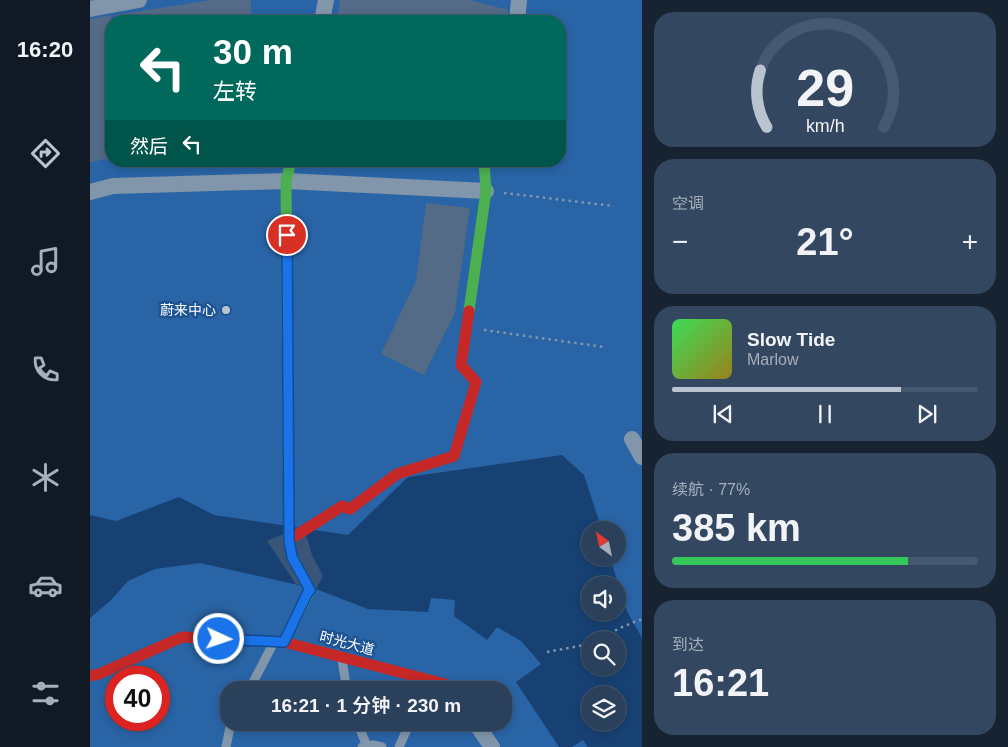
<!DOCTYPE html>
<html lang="zh">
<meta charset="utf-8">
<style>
body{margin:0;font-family:Arial,"Noto Sans SC",sans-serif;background:#334761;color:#f1f3f6;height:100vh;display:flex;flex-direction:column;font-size:19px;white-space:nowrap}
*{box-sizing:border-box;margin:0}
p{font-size:16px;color:#a6afbb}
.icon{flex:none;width:28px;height:28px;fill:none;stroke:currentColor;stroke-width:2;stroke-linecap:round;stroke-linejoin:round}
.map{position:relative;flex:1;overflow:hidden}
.drawer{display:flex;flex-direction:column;gap:12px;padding:12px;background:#182332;width:366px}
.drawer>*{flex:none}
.top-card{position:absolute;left:15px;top:15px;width:461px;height:152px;border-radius:20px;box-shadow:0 2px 8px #0003,0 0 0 1px #475971;background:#00695c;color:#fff;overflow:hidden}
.needle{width:32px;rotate:327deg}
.tools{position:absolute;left:491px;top:521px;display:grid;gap:10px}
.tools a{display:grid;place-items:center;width:45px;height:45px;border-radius:50%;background:#2b405b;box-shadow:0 2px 8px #0003,0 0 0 1px #475971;font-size:25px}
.speed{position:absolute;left:15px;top:666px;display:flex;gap:10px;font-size:25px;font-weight:700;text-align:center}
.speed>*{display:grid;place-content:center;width:65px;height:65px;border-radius:50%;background:#2b405b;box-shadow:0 2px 8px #0003,0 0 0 1px #475971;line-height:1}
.speed .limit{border:8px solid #d22;background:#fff;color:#111}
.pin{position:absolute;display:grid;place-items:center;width:42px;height:42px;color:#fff;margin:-21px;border:2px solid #fff;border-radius:50%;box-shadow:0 1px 5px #0007}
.me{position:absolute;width:55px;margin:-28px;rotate:93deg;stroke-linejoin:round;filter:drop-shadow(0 0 4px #0008)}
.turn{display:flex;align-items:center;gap:18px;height:105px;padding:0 25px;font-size:22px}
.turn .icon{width:65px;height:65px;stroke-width:2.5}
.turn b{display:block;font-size:35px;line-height:42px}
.then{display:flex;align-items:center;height:48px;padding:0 25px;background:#0003;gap:10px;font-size:19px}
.big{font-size:38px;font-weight:600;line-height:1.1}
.drawer .widget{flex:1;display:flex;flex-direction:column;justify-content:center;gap:8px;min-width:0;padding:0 18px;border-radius:20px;background:#334761}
.drawer .dial{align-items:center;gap:0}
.dial svg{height:130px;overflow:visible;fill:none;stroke:#475971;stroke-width:7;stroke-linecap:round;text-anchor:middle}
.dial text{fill:#f1f3f6;stroke:none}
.song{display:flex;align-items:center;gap:15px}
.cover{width:60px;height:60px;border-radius:8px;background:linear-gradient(135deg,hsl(130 70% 55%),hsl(50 70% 35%))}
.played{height:5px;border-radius:2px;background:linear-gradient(90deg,#bac4d0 75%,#475971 75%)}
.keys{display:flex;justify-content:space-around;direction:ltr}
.heat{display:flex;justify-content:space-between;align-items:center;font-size:28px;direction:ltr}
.charge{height:8px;border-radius:4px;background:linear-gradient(90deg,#34c759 77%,#475971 0)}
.trip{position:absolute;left:130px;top:681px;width:292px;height:50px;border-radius:20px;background:#2b405b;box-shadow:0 2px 8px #0003,0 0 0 1px #475971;font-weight:600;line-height:50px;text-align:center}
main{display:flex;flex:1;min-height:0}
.menu{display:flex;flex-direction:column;width:90px;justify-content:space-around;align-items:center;background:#111a24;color:#a6afbb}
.menu .icon{width:35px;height:35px}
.menu .on{color:#bac4d0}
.menu b{font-size:22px;color:#f1f3f6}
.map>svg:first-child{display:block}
.green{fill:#2964a6;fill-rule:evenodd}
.water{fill:#174173;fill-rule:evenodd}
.pier{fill:#395679}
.building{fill:#536b86}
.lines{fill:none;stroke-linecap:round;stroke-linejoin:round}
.path{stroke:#8196ab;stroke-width:2.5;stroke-dasharray:2.5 4;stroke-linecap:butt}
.lane{stroke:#8196ab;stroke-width:9}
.street{stroke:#8196ab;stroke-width:16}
.fast{stroke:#4caf50;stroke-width:11}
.jam{stroke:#c62828;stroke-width:11}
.route-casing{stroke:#114b97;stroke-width:12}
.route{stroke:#1a73e8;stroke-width:9}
.poi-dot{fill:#bac4d0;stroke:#1e5494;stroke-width:2}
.labels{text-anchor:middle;stroke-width:5;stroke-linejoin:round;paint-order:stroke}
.poi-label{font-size:14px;fill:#fff;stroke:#1e5494;text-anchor:end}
.street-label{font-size:14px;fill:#fff;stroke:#1e5494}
</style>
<main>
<nav class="menu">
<b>16:20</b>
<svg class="icon on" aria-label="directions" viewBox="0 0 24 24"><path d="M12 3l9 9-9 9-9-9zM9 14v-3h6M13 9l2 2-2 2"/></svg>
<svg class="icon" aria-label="music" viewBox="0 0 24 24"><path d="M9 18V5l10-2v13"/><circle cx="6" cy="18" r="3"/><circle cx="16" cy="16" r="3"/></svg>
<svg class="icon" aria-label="phone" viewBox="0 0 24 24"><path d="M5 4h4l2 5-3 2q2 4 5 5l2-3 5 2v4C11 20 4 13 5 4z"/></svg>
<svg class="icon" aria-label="climate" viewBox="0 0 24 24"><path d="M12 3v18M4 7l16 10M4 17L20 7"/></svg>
<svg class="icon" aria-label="car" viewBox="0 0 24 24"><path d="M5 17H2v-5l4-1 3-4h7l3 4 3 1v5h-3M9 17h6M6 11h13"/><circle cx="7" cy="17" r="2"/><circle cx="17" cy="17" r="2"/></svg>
<svg class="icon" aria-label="filters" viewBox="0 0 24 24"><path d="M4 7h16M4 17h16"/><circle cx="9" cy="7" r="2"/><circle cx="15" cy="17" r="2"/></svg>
</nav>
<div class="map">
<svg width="552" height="747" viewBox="0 0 552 747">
<rect width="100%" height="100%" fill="#395679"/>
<path class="green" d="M0 0H552V747H0ZM21 21H470V161H21ZM500 530H528V558H500ZM500 585H528V612H500ZM500 640H528V668H500ZM26 678H69V720H26ZM139 690H414V722H139ZM500 695H528V722H500Z"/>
<path class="water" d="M472 455 494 475 512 530H500V558H520L537 611 552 638V747H498L493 740 482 747H469L426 682 451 664 431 641 407 627 397 640 364 616 365 600 341 598 338 612 278 609 226 589 110 563 65 569 38 581 20 601 0 618V515L26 521 89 497 124 515 258 535 318 477ZM500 585H528V612H500ZM500 640H528V668H500ZM500 695H528V722H500Z"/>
<path class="pier" d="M208 528 217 538 222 555 233 576 226 589 206 584 177 541Z"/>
<path class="building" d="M121 0H161V21H25V15Z
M250 0H380L418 10 417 21H247Z
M21 15V158L0 162V19Z
M336 203 380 208 365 313 334 375 291 354 326 281Z"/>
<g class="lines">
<path class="path" d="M414 193 524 206
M394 330 514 347
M508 640 532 627 552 619
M457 652 500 644"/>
<path class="lane" d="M252 660 257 690
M159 690 183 644
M267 722 277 746
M136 747 141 722
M272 747 283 745 292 747
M309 747 318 727 317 722"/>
<path class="street" d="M0 9 49 0
M232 21 236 0
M427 21 429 0
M0 192 23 186 196 181 396 191
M542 439 552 457
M385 722 402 747"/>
<path class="fast" d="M379 311 396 191 394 161
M194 642 220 590 202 557 199 540 196 181 201 161"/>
<path class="jam" d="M199 540 252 506 260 509 307 474 364 456 386 382 371 365 379 311
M0 676 9 674 92 637 194 642 355 684 359 690"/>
</g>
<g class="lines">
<g class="route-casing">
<path id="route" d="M129 639 194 642 217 594 220 590 202 557 199 540 197 235"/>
</g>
<use href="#route" class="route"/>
</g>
<circle class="poi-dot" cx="136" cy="310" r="5"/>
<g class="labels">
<g class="poi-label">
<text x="126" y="315">蔚来中心</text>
</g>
<g class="street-label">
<text transform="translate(257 643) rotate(15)" y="5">时光大道</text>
</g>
</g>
</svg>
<div class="tools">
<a><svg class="needle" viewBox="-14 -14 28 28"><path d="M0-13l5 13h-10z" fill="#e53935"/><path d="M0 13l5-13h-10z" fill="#a6afbb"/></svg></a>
<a><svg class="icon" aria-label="sound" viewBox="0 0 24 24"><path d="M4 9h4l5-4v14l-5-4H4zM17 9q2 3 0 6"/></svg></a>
<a><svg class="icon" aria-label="search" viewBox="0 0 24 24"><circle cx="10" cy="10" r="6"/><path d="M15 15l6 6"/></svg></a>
<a><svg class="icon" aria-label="layers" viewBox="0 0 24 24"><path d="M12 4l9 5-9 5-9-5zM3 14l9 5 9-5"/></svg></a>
</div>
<div class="speed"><div class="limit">40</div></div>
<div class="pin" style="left:197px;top:235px;background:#d93025"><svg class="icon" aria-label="arrive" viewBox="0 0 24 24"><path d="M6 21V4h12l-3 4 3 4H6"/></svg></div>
<svg class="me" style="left:129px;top:639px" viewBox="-20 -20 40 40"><circle r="17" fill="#1a73e8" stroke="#fff" stroke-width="3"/><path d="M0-11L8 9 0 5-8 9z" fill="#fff"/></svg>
<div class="trip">16:21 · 1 分钟 · 230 m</div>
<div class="top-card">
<div class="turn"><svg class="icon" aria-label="left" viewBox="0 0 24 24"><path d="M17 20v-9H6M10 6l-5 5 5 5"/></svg><div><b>30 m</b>左转</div></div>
<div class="then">然后<svg class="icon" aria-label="left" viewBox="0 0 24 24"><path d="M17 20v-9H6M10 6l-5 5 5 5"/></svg></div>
</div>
</div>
<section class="drawer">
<div class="widget dial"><svg viewBox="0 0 100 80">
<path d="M14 69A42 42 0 1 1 86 69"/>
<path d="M14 69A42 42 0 0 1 10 34" stroke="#bac4d0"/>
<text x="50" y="56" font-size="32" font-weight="700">29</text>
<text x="50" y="72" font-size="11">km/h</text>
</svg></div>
<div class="widget"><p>空调</p>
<div class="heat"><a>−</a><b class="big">21°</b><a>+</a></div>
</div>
<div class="widget">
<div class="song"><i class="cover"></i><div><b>Slow Tide</b><p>Marlow</p></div></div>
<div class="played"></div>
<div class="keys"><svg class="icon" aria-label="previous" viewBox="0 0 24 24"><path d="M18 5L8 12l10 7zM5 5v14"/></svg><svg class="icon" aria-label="pause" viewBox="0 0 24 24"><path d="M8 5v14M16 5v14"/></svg><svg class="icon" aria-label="next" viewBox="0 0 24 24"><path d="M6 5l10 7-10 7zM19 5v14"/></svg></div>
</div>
<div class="widget"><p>续航 · 77%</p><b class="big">385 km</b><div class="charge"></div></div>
<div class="widget"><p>到达</p><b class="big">16:21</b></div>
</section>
</main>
